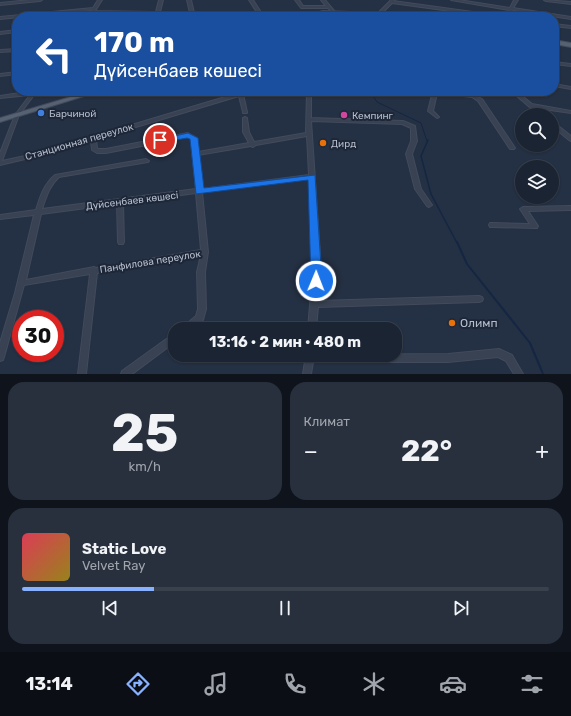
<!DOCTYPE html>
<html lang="ru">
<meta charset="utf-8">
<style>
body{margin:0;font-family:Rubik,sans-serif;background:#28303e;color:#f1f3f6;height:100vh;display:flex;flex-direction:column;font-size:15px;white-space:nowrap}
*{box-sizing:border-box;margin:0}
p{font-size:13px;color:#a0a4ac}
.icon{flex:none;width:22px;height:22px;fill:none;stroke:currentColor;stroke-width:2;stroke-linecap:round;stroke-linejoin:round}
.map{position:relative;height:374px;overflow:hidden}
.drawer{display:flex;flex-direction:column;gap:8px;padding:8px;background:#0f141c;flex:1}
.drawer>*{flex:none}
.guide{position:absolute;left:12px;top:12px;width:547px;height:84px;border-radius:16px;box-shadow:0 1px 3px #0004,0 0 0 1px #39414d;background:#1a4fa0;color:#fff;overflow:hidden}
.controls{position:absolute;left:515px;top:108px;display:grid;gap:8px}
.controls a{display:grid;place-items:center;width:44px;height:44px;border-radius:50%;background:#1b2432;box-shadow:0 1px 3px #0004,0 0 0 1px #39414d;font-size:20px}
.speed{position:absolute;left:12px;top:310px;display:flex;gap:8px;font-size:20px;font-weight:700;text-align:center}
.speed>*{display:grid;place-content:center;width:52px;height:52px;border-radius:50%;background:#1b2432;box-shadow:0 1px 3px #0004,0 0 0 1px #39414d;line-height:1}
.speed .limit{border:6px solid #d22;background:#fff;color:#111}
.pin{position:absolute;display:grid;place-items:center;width:34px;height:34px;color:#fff;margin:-17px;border:2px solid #fff;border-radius:50%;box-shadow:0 1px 4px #0007}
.me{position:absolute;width:44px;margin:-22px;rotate:1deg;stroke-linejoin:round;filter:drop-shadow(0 0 3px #0008)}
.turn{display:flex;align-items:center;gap:14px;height:84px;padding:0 16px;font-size:18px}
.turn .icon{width:52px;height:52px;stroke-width:2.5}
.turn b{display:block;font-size:28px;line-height:34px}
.big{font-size:30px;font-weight:700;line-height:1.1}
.drawer .widget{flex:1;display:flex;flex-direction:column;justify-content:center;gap:6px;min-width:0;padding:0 14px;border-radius:16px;background:#28303e}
.drawer .dial{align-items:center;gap:0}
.dial b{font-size:52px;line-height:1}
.song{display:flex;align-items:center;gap:12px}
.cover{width:48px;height:48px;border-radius:6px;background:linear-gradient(135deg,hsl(350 70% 55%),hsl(50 70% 35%))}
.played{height:4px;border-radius:2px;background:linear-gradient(90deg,#88b2ff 25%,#39414d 25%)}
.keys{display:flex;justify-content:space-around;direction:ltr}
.heat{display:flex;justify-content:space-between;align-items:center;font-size:22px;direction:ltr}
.drawer .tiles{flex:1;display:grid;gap:8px;grid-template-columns:1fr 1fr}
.widget:last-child{grid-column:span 2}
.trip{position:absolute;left:168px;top:322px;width:234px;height:40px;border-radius:16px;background:#1b2432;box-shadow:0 1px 3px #0004,0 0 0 1px #39414d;font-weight:700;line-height:40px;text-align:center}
.menu{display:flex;height:64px;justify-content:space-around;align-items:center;background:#0b0e14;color:#a0a4ac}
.menu .icon{width:28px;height:28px}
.menu .selected{color:#88b2ff}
.menu b{font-size:18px;color:#f1f3f6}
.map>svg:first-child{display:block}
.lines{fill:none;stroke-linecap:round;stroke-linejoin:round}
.stream-far2{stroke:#152642;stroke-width:1}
.stream-far1{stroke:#152642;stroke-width:1.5}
.stream{stroke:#152642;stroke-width:2}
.minor-casing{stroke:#424b5c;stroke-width:2}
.major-casing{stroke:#424b5c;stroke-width:2}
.minor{fill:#384252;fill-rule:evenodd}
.major{fill:#566172;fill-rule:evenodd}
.route{fill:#1a73e8;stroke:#114b97}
.shop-dot{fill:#3f7fe0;stroke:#1d2738;stroke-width:1.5}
.hotel-dot{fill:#d1479c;stroke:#1d2738;stroke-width:1.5}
.food-dot{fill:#e8710a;stroke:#1d2738;stroke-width:1.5}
.labels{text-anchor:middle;stroke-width:4;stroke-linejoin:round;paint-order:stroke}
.poi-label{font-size:10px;fill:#b5bdcc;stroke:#1d2738;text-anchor:start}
.street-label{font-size:10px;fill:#b5bdcc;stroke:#1d2738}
.near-poi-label{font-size:12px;fill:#b5bdcc;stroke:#1d2738;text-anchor:start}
</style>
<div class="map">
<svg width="571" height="374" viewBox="0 0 571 374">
<rect width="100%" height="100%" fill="#243043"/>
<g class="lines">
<path class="stream-far2" d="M370 91 377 102 421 123 427 141"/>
<path class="stream-far1" d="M428 140 421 156 431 194 457 243"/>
<path class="stream" d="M457 242 467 264 530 343 543 374"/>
<g class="minor-casing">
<path id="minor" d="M30 0H42L40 1 0 5V3Z
M98 0H102L95 11 156 12 159 0H163L160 12 190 13 187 0H191L195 17H191V15L93 13 91 17H87L92 10 0 19V17L93 8Z
M249 0H253L264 17H260Z
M295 0H299L303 6H326L321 0H325L335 12 332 13 328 8H301Z
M391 0H395L393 1 502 16 504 17H494L392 3 378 17H376V15Z
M451 0H459L510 8 514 0H518L513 8 571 17V19L513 10V17H509V10Z
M544 0 571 2V4L546 1Z
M554 24 571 26V28L554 26Z
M17 30V32L0 34V32Z
M17 49V51L0 52V50Z
M554 62 571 64V66L554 64Z
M17 72V74L0 76V74Z
M554 84 571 87V89L554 86Z
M33 91H37L19 115 2 161 39 153 90 137 91 136H95L245 91H252L243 94 247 112V113H243V112L239 96 96 139 97 148 98 149H106L188 133 197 138 198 152 249 143 243 132V118L245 117 247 118 249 132 254 142 306 133 307 91H311V118L403 121 415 126 417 141 412 154 421 189 432 205 429 207 427 206 415 189 406 154 411 141V128L402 124 311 121 321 269 318 301 479 296 482 297 483 299 482 301 479 302 318 307 316 329H308L313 269 309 178 202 192 208 252 205 272 206 309 203 320 192 329H182L183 327 196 316 198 309 197 272 201 255 97 273 86 374H78L90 274 24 285 4 357 3 360 0 361V343L15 293 34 215 0 219V215L36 210C40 197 44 184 55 175L146 159 149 161 148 162 59 177C49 186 46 198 42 209L196 189 191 139 187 137 106 153H97L92 150 91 140 42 155 0 165V153L15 115 30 95 0 98V96ZM307 136 309 175 202 189 198 155 251 146 253 147 256 145ZM196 193 201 250 96 268 94 267 26 280 41 214 117 204 118 242 119 244H123L124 242 123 203Z
M433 91C449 91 468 91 482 99L515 148 514 149H510L478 101 472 97 437 93 433 111 439 117 437 118 428 111Z
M511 91H516L532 104 571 111V113L536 108 544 115H539Z
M552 121 571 136V141L569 140 552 126Z
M571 206V210L528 211 538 226 537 228H535L492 227H490L489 225 490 223H492L530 224 520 209 523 207Z
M175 333V342L132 374H121L122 371 172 335Z
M499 349 512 355 523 374H514L506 361 498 357 448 362H313L311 374H303L306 355 448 354Z"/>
</g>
<g class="major-casing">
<path id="major" d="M323 11 352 12 384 17 333 13 301 17Z
M554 40 571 43V47L554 44Z
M91 91H100L0 122V118Z"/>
</g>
<use href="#minor" class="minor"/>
<use href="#major" class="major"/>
</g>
<path class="route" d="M188 133 198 138 204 188 315 175 322 281 320 284H312L311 281 308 180 196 194 190 139 187 138 160 143 156 140Z"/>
<circle class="shop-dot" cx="41" cy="113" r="4"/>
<circle class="hotel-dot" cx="344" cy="115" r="4"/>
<g class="food-dot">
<circle cx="323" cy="143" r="4"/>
<circle cx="452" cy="323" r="4"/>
</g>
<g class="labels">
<g class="poi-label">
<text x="49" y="117">Барчиной</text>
<text x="352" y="119">Кемпинг</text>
<text x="331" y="147">Дирд</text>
</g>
<g class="street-label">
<text transform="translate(79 141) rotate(-16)" y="4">Станционная переулок</text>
<text transform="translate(132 200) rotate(-7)" y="4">Дүйсенбаев көшесі</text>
<text transform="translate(150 261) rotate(-9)" y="4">Панфилова переулок</text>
</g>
<g class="near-poi-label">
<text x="460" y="327">Олимп</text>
</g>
</g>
</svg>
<div class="controls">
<a><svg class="icon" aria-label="search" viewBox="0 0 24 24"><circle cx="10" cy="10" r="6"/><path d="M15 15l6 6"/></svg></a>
<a><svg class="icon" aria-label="layers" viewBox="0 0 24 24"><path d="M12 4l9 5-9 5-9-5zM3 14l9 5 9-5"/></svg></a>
</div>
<div class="speed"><div class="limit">30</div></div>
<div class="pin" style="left:160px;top:140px;background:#d93025"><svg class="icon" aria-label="arrive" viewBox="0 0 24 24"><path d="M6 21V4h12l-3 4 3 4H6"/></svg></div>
<svg class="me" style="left:316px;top:281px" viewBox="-20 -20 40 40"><circle r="17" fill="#1a73e8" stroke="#fff" stroke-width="3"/><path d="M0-11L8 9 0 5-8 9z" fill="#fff"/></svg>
<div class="trip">13:16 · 2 мин · 480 m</div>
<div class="guide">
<div class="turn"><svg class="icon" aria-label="left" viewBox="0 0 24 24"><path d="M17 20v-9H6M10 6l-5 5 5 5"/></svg><div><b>170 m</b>Дүйсенбаев көшесі</div></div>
</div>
</div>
<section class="drawer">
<div class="tiles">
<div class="widget dial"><b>25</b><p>km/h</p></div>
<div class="widget"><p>Климат</p>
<div class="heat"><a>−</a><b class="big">22°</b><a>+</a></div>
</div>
<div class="widget">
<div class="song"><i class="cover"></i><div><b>Static Love</b><p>Velvet Ray</p></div></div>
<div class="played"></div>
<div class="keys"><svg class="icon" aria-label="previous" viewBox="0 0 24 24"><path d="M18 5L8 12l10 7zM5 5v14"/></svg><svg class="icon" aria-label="pause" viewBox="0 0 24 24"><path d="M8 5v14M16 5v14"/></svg><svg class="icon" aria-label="next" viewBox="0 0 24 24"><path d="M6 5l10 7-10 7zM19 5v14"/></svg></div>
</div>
</div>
</section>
<nav class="menu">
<b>13:14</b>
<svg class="icon selected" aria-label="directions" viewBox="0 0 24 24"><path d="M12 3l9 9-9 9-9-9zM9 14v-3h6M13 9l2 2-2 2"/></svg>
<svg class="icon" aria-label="music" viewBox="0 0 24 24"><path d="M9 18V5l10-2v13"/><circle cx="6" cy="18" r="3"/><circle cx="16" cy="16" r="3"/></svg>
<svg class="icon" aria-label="phone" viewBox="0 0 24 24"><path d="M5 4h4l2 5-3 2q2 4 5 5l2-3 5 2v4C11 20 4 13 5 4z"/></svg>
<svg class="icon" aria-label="climate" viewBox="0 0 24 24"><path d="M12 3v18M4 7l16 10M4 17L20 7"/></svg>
<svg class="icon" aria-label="car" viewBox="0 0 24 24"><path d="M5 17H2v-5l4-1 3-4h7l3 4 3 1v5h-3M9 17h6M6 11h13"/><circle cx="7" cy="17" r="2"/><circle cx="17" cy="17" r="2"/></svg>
<svg class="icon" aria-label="filters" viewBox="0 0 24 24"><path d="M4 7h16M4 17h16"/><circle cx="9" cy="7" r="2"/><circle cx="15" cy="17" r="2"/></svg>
</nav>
